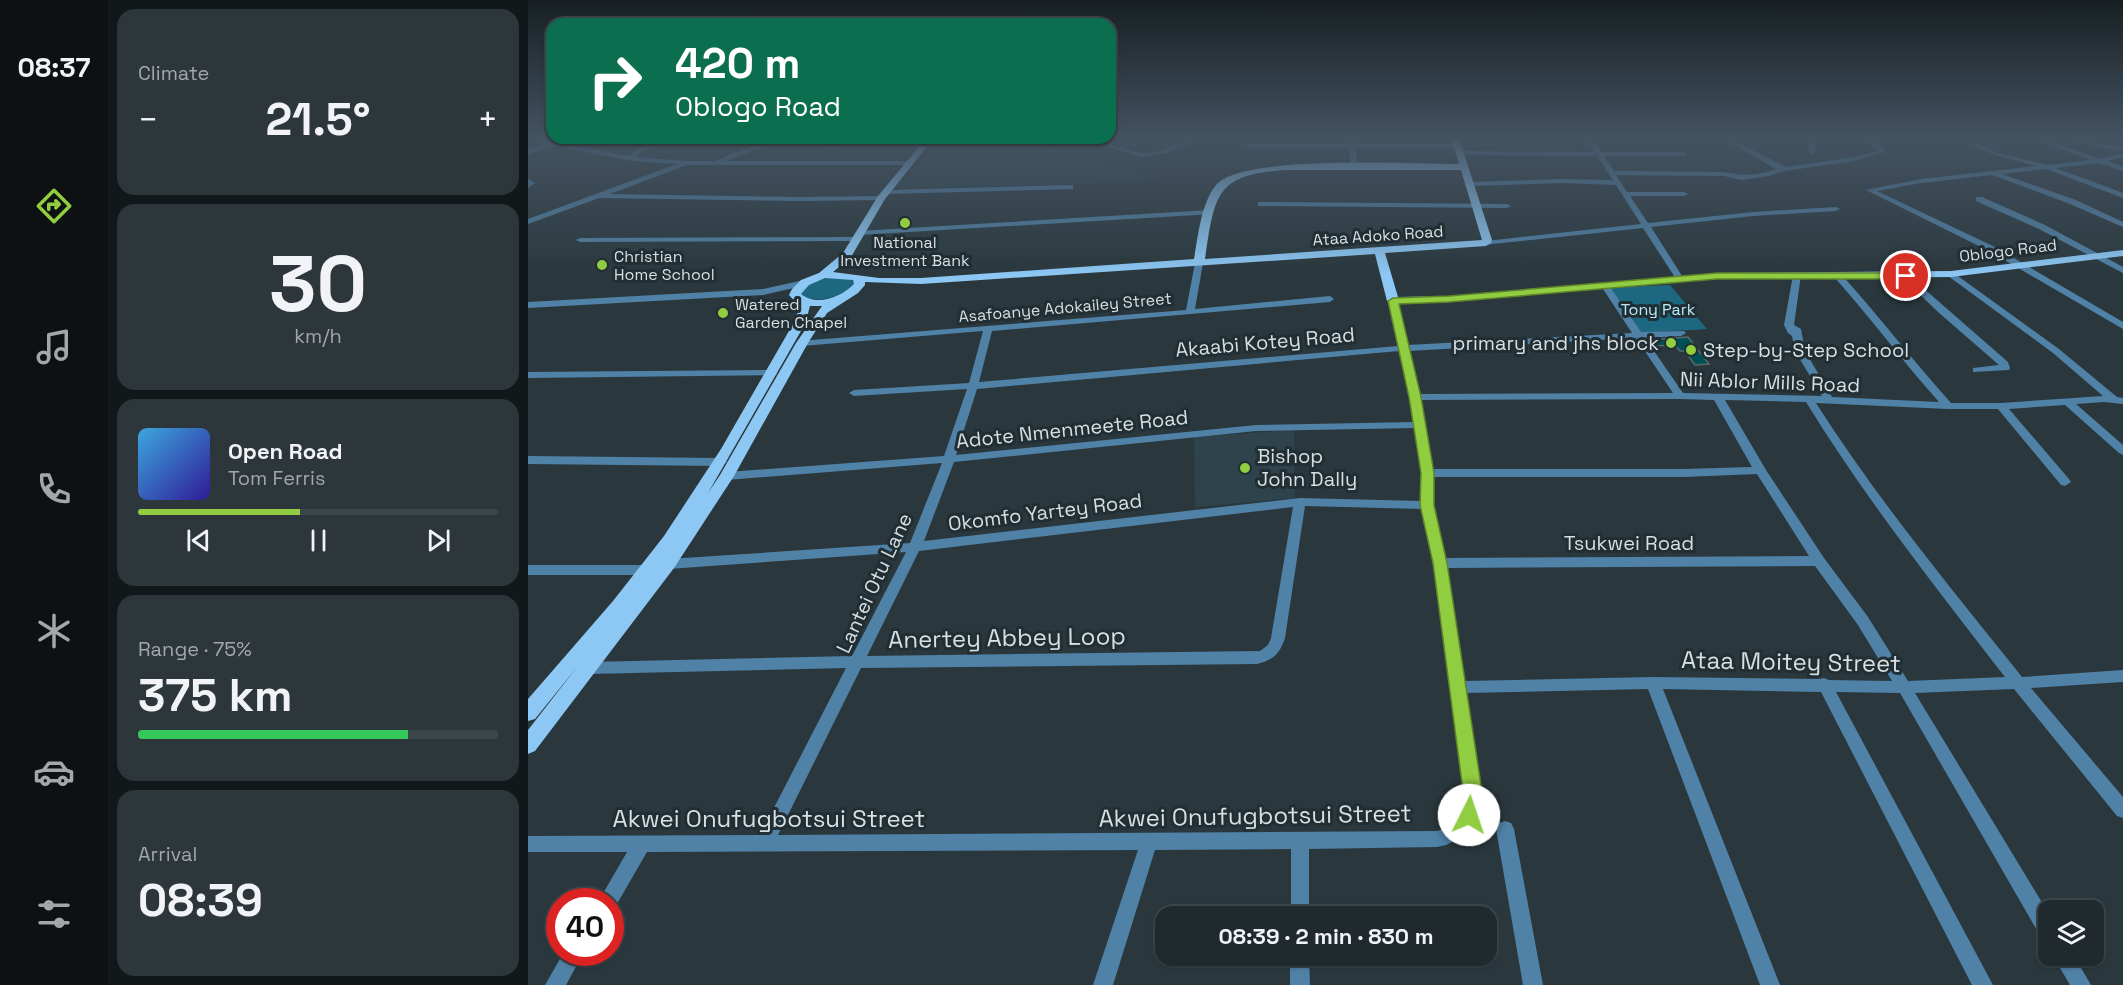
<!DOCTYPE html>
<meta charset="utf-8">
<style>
body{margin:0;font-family:"Space Grotesk",sans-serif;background:#2d363a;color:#f1f3f6;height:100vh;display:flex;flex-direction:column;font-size:22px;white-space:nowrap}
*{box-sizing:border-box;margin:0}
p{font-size:20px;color:#a2a7aa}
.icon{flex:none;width:33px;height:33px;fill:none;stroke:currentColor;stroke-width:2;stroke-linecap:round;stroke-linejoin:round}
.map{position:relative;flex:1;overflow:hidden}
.sheet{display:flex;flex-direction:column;gap:9px;padding:9px;background:#121719;width:420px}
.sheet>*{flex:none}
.banner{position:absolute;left:18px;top:18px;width:570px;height:126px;border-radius:18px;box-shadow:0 2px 4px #0004,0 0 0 2px #3d464a;background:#0b6e4f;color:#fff;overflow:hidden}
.controls{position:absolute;left:1510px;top:900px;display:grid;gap:12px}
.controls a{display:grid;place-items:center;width:66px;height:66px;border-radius:12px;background:#202a2e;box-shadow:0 2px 4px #0004,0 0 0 2px #3d464a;font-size:30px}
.speed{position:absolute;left:18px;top:888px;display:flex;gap:12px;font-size:30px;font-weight:700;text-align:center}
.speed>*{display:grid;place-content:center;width:78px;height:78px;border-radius:50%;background:#202a2e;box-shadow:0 2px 4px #0004,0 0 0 2px #3d464a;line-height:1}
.speed .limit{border:9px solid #d22;background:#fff;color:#111}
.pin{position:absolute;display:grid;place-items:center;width:51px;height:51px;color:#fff;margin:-26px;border:3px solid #fff;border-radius:50%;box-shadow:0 2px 6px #0007}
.me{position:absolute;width:66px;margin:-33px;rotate:4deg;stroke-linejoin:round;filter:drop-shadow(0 0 4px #0008)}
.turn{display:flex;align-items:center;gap:21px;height:126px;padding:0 30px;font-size:27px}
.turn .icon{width:78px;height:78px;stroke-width:2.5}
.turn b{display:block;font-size:42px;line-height:51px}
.big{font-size:45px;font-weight:700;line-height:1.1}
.sheet .tile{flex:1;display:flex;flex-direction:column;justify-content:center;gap:9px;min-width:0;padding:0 21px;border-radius:18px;background:#2d363a}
.sheet .dial{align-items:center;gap:0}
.dial b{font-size:78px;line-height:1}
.song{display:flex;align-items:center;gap:18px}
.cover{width:72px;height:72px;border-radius:9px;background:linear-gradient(135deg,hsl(200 70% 55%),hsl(250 70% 35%))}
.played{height:6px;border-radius:3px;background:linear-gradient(90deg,#91cd40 45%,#3d464a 45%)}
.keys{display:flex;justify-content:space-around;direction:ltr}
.heat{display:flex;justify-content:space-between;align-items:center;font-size:33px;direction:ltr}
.charge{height:9px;border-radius:4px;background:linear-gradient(90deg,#34c759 75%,#3d464a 0)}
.trip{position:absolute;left:627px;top:906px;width:342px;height:60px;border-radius:18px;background:#202a2e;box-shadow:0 2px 4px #0004,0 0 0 2px #3d464a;font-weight:700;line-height:60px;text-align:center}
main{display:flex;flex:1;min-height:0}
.menu{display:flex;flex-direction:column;width:108px;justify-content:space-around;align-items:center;background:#0d1112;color:#a2a7aa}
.menu .icon{width:42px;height:42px}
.menu .current{color:#91cd40}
.menu b{font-size:27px;color:#f1f3f6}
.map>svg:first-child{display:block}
.built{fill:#2e434b}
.green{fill:#1d6880}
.building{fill:#005057;stroke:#59696b;stroke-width:1.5}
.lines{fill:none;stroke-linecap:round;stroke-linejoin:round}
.minor{fill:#5081a6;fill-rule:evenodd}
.major{fill:#8dc8f5;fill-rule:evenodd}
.route{fill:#91cd40;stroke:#5e852a;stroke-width:1.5}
.poi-dot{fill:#91cd40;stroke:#212e33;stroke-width:2}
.labels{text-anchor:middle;stroke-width:6;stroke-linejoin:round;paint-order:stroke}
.far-street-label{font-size:16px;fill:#d7dfe2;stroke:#212e33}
.far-poi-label{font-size:16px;fill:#d7dfe2;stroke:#212e33;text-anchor:start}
.far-park-label{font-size:16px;fill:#b7e9fc;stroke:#212e33}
.street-label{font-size:20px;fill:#d7dfe2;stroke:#212e33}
.poi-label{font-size:20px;fill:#d7dfe2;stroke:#212e33;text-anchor:start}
.near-street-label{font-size:24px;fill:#d7dfe2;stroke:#212e33}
</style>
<main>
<nav class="menu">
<b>08:37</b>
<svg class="icon current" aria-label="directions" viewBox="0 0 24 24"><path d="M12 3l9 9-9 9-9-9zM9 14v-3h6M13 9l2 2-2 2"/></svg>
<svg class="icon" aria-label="music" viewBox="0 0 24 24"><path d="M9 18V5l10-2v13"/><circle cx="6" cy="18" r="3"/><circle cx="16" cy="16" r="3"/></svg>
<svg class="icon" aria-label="phone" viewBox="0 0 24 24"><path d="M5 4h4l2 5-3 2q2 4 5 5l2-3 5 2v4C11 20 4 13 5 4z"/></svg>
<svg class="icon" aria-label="climate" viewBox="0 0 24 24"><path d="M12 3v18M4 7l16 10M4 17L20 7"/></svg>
<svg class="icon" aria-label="car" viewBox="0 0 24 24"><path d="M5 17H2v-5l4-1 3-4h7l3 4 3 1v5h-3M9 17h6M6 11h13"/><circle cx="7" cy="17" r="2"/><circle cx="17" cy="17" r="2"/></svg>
<svg class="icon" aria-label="filters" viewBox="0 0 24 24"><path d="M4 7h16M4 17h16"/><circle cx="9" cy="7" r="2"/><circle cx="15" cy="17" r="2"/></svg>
</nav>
<section class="sheet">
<div class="tile"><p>Climate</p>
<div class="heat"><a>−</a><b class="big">21.5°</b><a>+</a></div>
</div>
<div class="tile dial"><b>30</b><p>km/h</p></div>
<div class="tile">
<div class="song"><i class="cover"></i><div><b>Open Road</b><p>Tom Ferris</p></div></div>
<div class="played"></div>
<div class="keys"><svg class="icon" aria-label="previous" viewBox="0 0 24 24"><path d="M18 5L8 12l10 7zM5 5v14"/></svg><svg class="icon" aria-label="pause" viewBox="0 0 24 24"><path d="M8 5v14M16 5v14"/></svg><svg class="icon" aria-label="next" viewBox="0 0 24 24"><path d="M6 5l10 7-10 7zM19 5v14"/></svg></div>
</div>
<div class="tile"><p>Range · 75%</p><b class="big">375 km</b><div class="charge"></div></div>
<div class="tile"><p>Arrival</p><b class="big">08:39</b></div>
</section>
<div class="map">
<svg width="1595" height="985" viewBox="0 0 1595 985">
<rect width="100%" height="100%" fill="#2a383d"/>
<path class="built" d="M412 138H491L633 178 589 183 366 188 374 179 380 178Z
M766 430 767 498 667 507 666 437Z"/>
<path class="green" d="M302 277 324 279 327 285C309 298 294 303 272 297V289L284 281Z
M1142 285 1179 329 1112 333 1080 288Z"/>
<path class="building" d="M1160 337 1181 364 1167 365 1157 351H1152L1147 345 1125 346 1121 340Z"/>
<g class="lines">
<path class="minor" d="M0 138 102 156C108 144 146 138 159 138L113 151 108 157 160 161H188L205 153 251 138H261L197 161H380L383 163 380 165H159L82 194 272 197 353 196 357 198 353 200 272 201 71 198 0 224V219L149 164 105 161 27 146 0 154V150L19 144 0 141Z
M273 138C281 138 305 144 312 147 301 151 283 145 273 138Z
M553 138C574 138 592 150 613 153 635 156 653 138 673 138L638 153 613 157Z
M821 138H827L828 144H929L932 146 929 148H828L829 166 826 168 823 166 821 148H720L717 146 720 144H821Z
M1058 138H1064L1073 152H1156L1159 154 1156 156H1076L1086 171 1196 172C1214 176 1231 176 1248 169L1194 138H1202L1258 167 1326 157 1350 151V149L1333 138H1340L1355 147 1356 152 1326 161 1256 171 1241 176 1213 180 1196 176 1088 175 1099 192H1156L1160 194 1156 196H1102L1120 223 1225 212 1308 207 1312 209 1308 211 1225 216 1123 227 1156 279 1152 282 1148 279 1115 228 955 245 954 243 958 241 1113 224 1088 185 1034 183 940 186 936 184 940 182 1034 179 1085 180 1069 156 931 155 928 153 931 151 1066 152Z
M1282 138H1288L1287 152 1284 154 1281 152Z
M1504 138H1513L1572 159 1595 153V157L1580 161 1595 167V171L1571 163 1528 168 1595 193V198L1518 169 1474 174 1548 200 1595 222V227L1542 204 1464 175 1393 183 1349 191 1467 247 1595 322V329L1461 251 1338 190 1393 179 1508 166 1467 155 1445 146 1444 145 1447 143 1471 153 1519 165 1562 160Z
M1523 138H1537L1595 147V151Z
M0 179 7 183 0 188Z
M542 185H545V189L357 194 353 192 357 190Z
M1448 197H1454L1517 225 1595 267V273L1511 229 1448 201Z
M730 202 979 204 983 206 979 208 733 206H730Z
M682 210H685V214L331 235 327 233 331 231Z
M328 237H331V241L52 242 48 240 52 238Z
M671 260 675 263 667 309 802 296 806 299 802 302 464 331 451 382 870 346 861 301 865 298 869 301 879 345 1104 333 1073 286 1077 283 1080 284 1113 332 1156 331 1158 333 1153 336 1117 338 1155 393 1294 396 1267 351 1264 336 1260 333 1256 325 1265 275 1269 272 1273 275 1266 325 1273 329 1277 351 1304 397 1411 402C1375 362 1343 318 1307 278V274H1313C1351 316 1385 361 1423 403H1473L1575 396 1525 353 1420 276V272L1423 271 1531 349 1589 397 1595 398V404L1576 402 1548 404 1595 445V455L1591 453 1537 405 1481 409 1541 479 1543 482 1537 486 1533 485 1470 409H1420L1288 403C1349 499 1423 588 1494 677L1595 670V682L1503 688 1595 797V818L1589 816 1486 689 1387 693 1521 914V941L1514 939 1372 693 1308 692 1465 985H1444L1293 692 1135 689 1252 985H1232L1120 689 938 693 953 798 949 814 941 831 931 839 918 845 909 847 781 849V916H763V849L627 850 585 985H565L610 850 119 852 86 909 82 910V902H70L99 852H0V836L232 835 318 668 61 674 56 672 54 668 56 664 61 662 324 656 378 552 140 569 135 567 133 564 135 561 140 559 382 543 414 463 199 480 193 476 199 472 416 456 439 389 326 396 321 393 326 390 441 383 455 331 274 346 269 343 271 341 658 310 667 263ZM1108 338 1145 393 890 394 881 351ZM871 351 886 422 728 425 428 455 449 389ZM1152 399 1186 400 1224 467 1156 469H904L892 400ZM1197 400 1278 402C1337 498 1408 588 1477 677L1380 681 1340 617 1296 558 1238 470ZM887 428 893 473V501L772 498 396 541 426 462 728 431ZM1229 474 1281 556 917 558 905 505V477H1156ZM777 506 894 509 905 563 937 798C932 815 927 826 909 831L250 835 333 668 729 664C745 660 752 654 757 638ZM765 507 743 638 740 645 732 651 339 656 391 551ZM1287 566 1330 625 1364 681 1301 680 1296 678 1291 679 1125 677 936 681 919 568Z
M1378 273 1480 362 1482 368 1481 370 1445 372V368L1471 365 1410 312 1375 278V274Z
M276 280 280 283 279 285 235 295 0 308V302L235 289Z
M244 370 249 373 248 375 0 378V372Z
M0 456 193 458 199 462 193 466 0 464Z
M0 565H119L124 567 126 570 124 573 119 575H0Z
M977 821 983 823 986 829 1015 985H995L968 829 971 823Z
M36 952H56L38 985H17Z
M762 956H781L782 985H762Z
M1525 956H1546L1563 985H1542Z"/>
<path class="major" d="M398 138H406L357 199 323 257 305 272 351 278H393L666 259C670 236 673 204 688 185 714 154 886 164 931 164L923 138H931L964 240 963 243 958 246 857 253 870 297 921 296 1189 273 1423 271 1595 250V256L1423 277 1189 279 921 302 865 304 859 301 847 254 393 284 337 282V285L330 293 299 313 280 343 206 476 146 568 7 751 0 754V730L49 667 7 719 0 721V699L85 601 136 536 193 449 265 324C272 307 273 308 261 295L264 289 273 280 291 273 315 253 350 196ZM759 170H933L954 240 677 259C687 194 687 174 759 170ZM297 278 325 280 326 284C313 297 289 307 273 294L281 285ZM282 306H294L268 343 192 475 180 493 277 324Z"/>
</g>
<linearGradient id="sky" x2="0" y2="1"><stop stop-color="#171f22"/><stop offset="0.5" stop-color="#445362"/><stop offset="1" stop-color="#445362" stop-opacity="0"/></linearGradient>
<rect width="1595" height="276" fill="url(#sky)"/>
<path class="route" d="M1189 273H1378L1383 276 1378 279H1189L921 302 871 304 893 397 906 473V505L919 563 955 798 948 821 941 824 935 821 932 815 936 798 905 563 892 505 893 473 881 397 860 301 865 298 921 296Z"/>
<g class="poi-dot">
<circle cx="377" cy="223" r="6"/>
<circle cx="74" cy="265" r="6"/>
<circle cx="195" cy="313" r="6"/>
<circle cx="1143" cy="343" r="6"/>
<circle cx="1163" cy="350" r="6"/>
<circle cx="717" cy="468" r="6"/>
</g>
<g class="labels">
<g class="far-street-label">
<text transform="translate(850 235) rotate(-4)" y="6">Ataa Adoko Road</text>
<text transform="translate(1480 250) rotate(-7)" y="6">Oblogo Road</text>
<text transform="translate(537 307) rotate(-5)" y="6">Asafoanye Adokailey Street</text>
</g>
<g class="far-poi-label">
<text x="377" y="248" text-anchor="middle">National<tspan x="377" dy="18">Investment Bank</tspan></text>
<text x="86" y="262">Christian<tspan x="86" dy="18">Home School</tspan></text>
<text x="207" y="310">Watered<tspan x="207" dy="18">Garden Chapel</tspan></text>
</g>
<g class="far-park-label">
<text x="1130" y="315">Tony Park</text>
</g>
<g class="street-label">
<text transform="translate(737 342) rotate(-5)" y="7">Akaabi Kotey Road</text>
<text transform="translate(1242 382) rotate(2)" y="7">Nii Ablor Mills Road</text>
<text transform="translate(544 429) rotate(-6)" y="7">Adote Nmenmeete Road</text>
<text transform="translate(517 512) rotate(-7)" y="7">Okomfo Yartey Road</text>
<text x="1101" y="550">Tsukwei Road</text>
<text transform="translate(346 583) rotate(-65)" y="7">Lantei Otu Lane</text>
</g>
<g class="poi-label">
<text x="1131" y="350" text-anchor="end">primary and jhs block</text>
<text x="1175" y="357">Step-by-Step School</text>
<text x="729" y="463">Bishop<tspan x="729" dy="23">John Dally</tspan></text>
</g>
<g class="near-street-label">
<text transform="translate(479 638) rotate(-1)" y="8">Anertey Abbey Loop</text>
<text transform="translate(1263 662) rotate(1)" y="8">Ataa Moitey Street</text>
<text transform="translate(727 816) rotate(-1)" y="8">Akwei Onufugbotsui Street</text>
<text x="241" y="827">Akwei Onufugbotsui Street</text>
</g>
</g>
</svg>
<div class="controls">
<a><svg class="icon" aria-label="layers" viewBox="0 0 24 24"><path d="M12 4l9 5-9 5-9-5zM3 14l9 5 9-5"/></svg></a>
</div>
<div class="speed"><div class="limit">40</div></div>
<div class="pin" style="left:1378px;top:276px;background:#d93025"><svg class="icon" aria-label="arrive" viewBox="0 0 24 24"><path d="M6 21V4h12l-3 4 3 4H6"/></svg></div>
<svg class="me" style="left:941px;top:815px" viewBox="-20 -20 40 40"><circle r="19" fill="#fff"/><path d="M0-13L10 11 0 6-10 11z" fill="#91cd40"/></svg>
<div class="trip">08:39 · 2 min · 830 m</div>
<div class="banner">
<div class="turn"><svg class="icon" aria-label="right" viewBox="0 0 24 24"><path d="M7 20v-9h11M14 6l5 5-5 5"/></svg><div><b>420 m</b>Oblogo Road</div></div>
</div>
</div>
</main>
